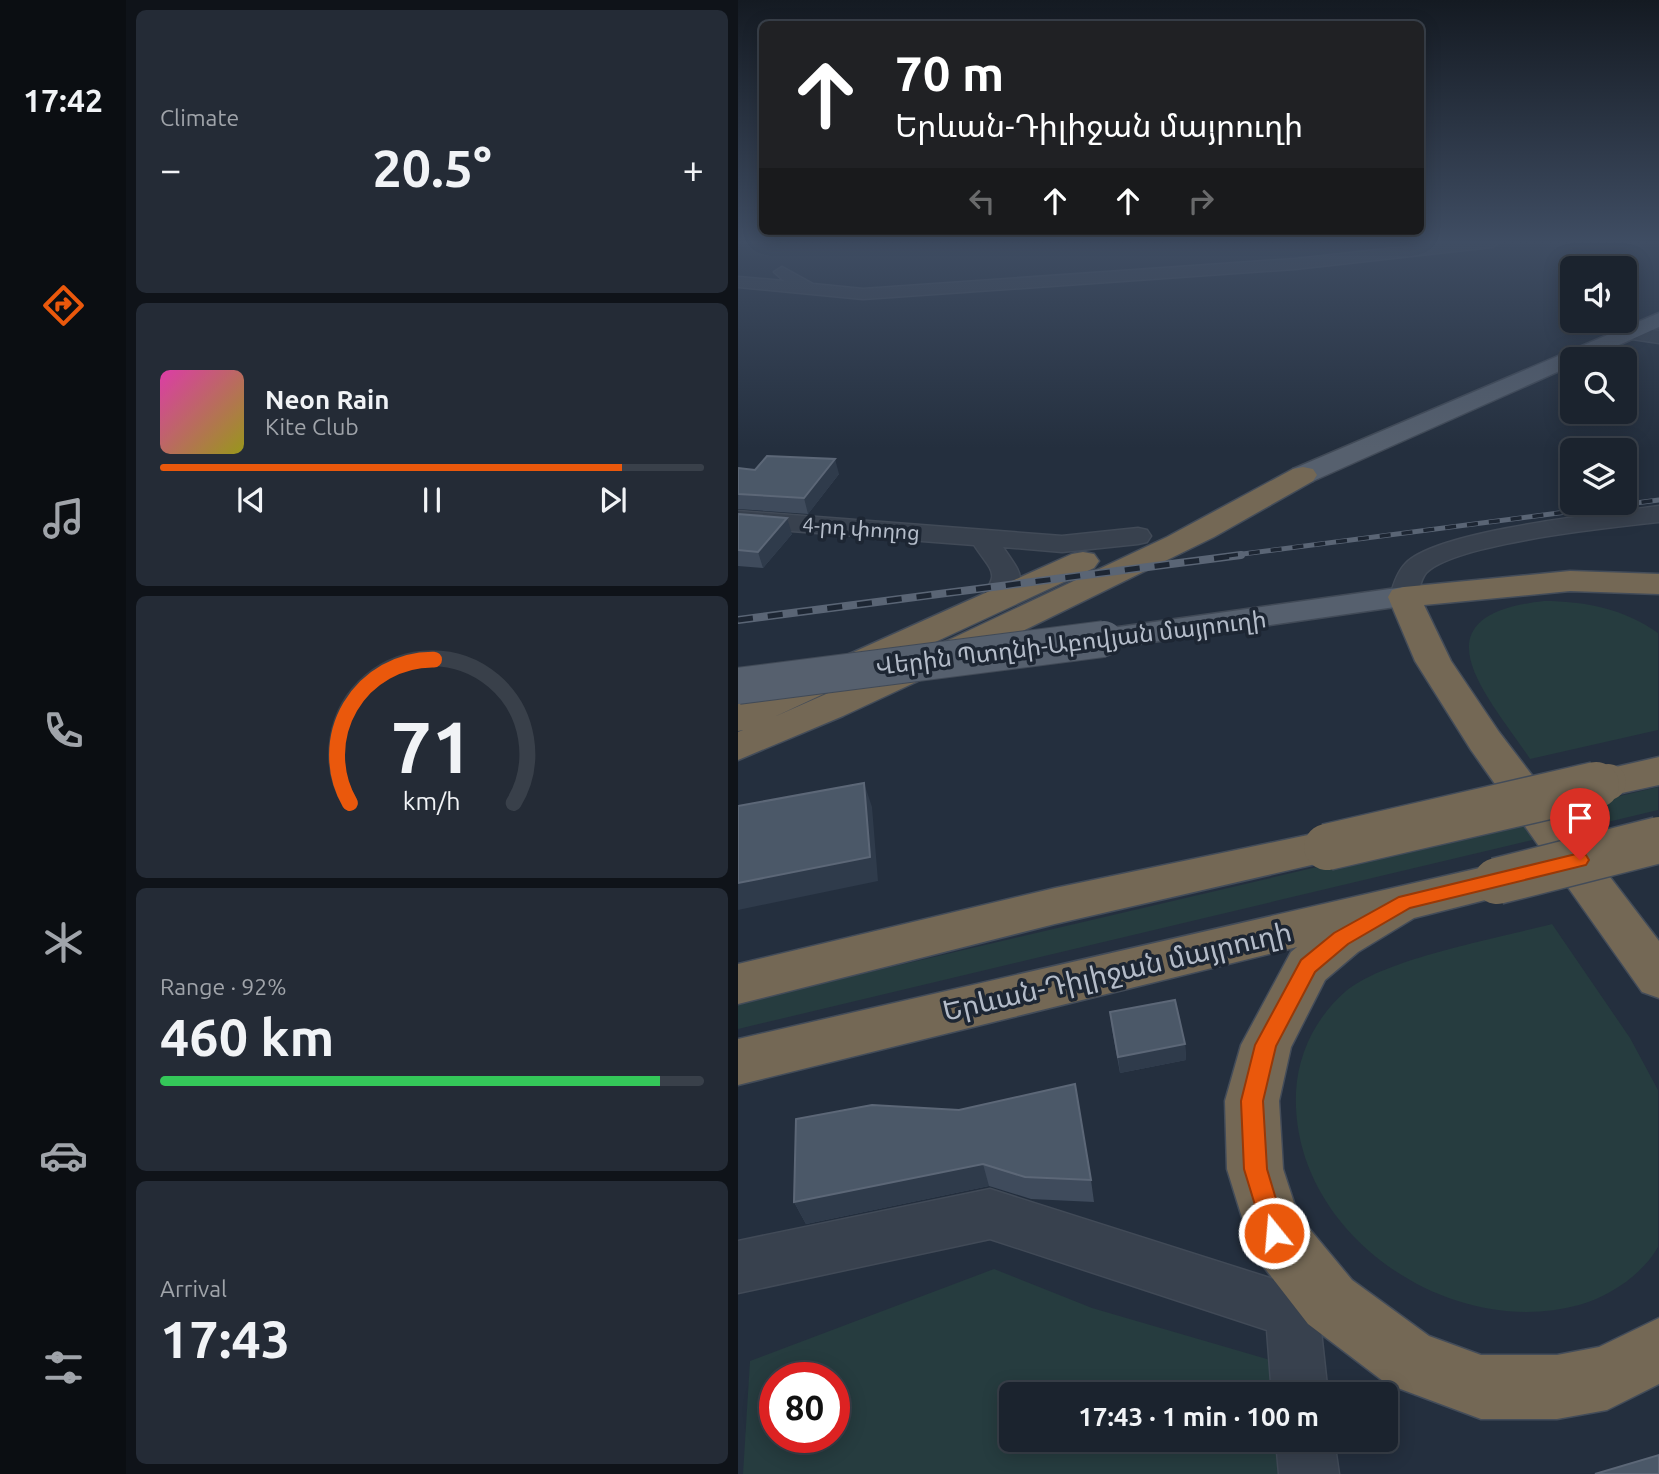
<!DOCTYPE html>
<meta charset="utf-8">
<style>
body{margin:0;font-family:Ubuntu,"Noto Sans Armenian",sans-serif;background:#242b36;color:#f1f3f6;height:100vh;display:flex;flex-direction:column;font-size:26px;white-space:nowrap}
*{box-sizing:border-box;margin:0}
p{font-size:23px;color:#a0a4aa}
.icon{flex:none;width:38px;height:38px;fill:none;stroke:currentColor;stroke-width:2;stroke-linecap:round;stroke-linejoin:round}
.map{position:relative;flex:1;overflow:hidden}
.panel{display:flex;flex-direction:column;gap:10px;padding:10px;background:#0f1319;width:612px}
.panel>*{flex:none}
.guide{position:absolute;left:21px;top:21px;width:665px;height:214px;border-radius:10px;box-shadow:0 4px 18px #0003,0 0 0 2px #39404a;background:#202124;color:#fff;overflow:hidden}
.tools{position:absolute;left:822px;top:256px;display:grid;gap:14px}
.tools a{display:grid;place-items:center;width:77px;height:77px;border-radius:10px;background:#1b232e;box-shadow:0 4px 18px #0003,0 0 0 2px #39404a;font-size:35px}
.speed{position:absolute;left:21px;top:1362px;display:flex;gap:14px;font-size:35px;font-weight:700;text-align:center}
.speed>*{display:grid;place-content:center;width:91px;height:91px;border-radius:50%;background:#1b232e;box-shadow:0 4px 18px #0003,0 0 0 2px #39404a;line-height:1}
.speed .limit{border:10px solid #d22;background:#fff;color:#111}
.pin{position:absolute;display:grid;place-items:center;width:60px;height:60px;color:#fff;margin:-72px -30px;border-radius:50% 50% 50% 0;rotate:-45deg;box-shadow:0 0 7px #0007}
.pin .icon{rotate:45deg}
.me{position:absolute;width:77px;margin:-38px;rotate:343deg;stroke-linejoin:round;filter:drop-shadow(0 0 5px #0008)}
.turn{display:flex;align-items:center;gap:24px;height:147px;padding:0 21px;font-size:32px}
.turn .icon{width:91px;height:91px;stroke-width:2.5}
.turn b{display:block;font-size:49px;line-height:60px}
.lanes{display:flex;align-items:center;height:66px;padding:0 21px;background:#0003;justify-content:center;gap:35px;direction:ltr}
.lanes .off{opacity:.35}
.big{font-size:52px;font-weight:600;line-height:1.1}
.panel .tile{flex:1;display:flex;flex-direction:column;justify-content:center;gap:10px;min-width:0;padding:0 24px;border-radius:10px;background:#242b36}
.panel .dial{align-items:center;gap:0}
.dial svg{height:182px;overflow:visible;fill:none;stroke:#39404a;stroke-width:7;stroke-linecap:round;text-anchor:middle}
.dial text{fill:#f1f3f6;stroke:none}
.song{display:flex;align-items:center;gap:21px}
.cover{width:84px;height:84px;border-radius:10px;background:linear-gradient(135deg,hsl(320 70% 55%),hsl(60 70% 35%))}
.played{height:7px;border-radius:4px;background:linear-gradient(90deg,#ea580c 85%,#39404a 85%)}
.keys{display:flex;justify-content:space-around;direction:ltr}
.heat{display:flex;justify-content:space-between;align-items:center;font-size:38px;direction:ltr}
.charge{height:10px;border-radius:5px;background:linear-gradient(90deg,#34c759 92%,#39404a 0)}
.trip{position:absolute;left:261px;top:1382px;width:399px;height:70px;border-radius:10px;background:#1b232e;box-shadow:0 4px 18px #0003,0 0 0 2px #39404a;font-weight:600;line-height:70px;text-align:center}
main{display:flex;flex:1;min-height:0}
.tab-bar{display:flex;flex-direction:column;width:126px;justify-content:space-around;align-items:center;background:#0b0e12;color:#a0a4aa}
.tab-bar .icon{width:49px;height:49px}
.tab-bar .current{color:#ea580c}
.tab-bar b{font-size:32px;color:#f1f3f6}
.map>svg:first-child{display:block}
.green{fill:#263c3f;fill-rule:evenodd}
.lines{fill:none;stroke-linecap:round;stroke-linejoin:round}
.minor-casing{stroke:#414a57;stroke-width:3}
.major-casing{stroke:#414a57;stroke-width:3}
.highway-casing{stroke:#434c59;stroke-width:3}
.minor{fill:#38414e;fill-rule:evenodd}
.major{fill:#56606e;fill-rule:evenodd}
.highway{fill:#746855;fill-rule:evenodd}
.rail-far1-casing{stroke:#5a6575;stroke-width:5}
.rail-casing{stroke:#5a6575;stroke-width:8}
.rail-far1{stroke:#1d2633;stroke-width:3.5;stroke-dasharray:11;stroke-linecap:butt}
.rail{stroke:#1d2633;stroke-width:5;stroke-dasharray:15;stroke-linecap:butt}
.major-bridge-casing{stroke:#414a57;stroke-width:38;stroke-linecap:butt}
.highway-bridge-far1-casing{stroke:#434c59;stroke-width:38;stroke-linecap:butt}
.highway-bridge-casing{stroke:#434c59;stroke-width:49;stroke-linecap:butt}
.major-bridge{stroke:#56606e;stroke-width:36}
.highway-bridge-far1{stroke:#746855;stroke-width:36}
.highway-bridge{stroke:#746855;stroke-width:46}
.wall{fill:#3f4b5c}
.shaded-wall{fill:#2f3b4b}
.building{fill:#4b5868;stroke:#5c6777;stroke-width:2}
.route{fill:#ea580c;stroke:#983908;stroke-width:2}
.labels{text-anchor:middle;stroke-width:7;stroke-linejoin:round;paint-order:stroke}
.far-street-label{font-size:21px;fill:#b4bcc9;stroke:#1d2633}
.street-label{font-size:24px;fill:#b4bcc9;stroke:#1d2633}
.near-street-label{font-size:28px;fill:#b4bcc9;stroke:#1d2633}
</style>
<main>
<nav class="tab-bar">
<b>17:42</b>
<svg class="icon current" aria-label="directions" viewBox="0 0 24 24"><path d="M12 3l9 9-9 9-9-9zM9 14v-3h6M13 9l2 2-2 2"/></svg>
<svg class="icon" aria-label="music" viewBox="0 0 24 24"><path d="M9 18V5l10-2v13"/><circle cx="6" cy="18" r="3"/><circle cx="16" cy="16" r="3"/></svg>
<svg class="icon" aria-label="phone" viewBox="0 0 24 24"><path d="M5 4h4l2 5-3 2q2 4 5 5l2-3 5 2v4C11 20 4 13 5 4z"/></svg>
<svg class="icon" aria-label="climate" viewBox="0 0 24 24"><path d="M12 3v18M4 7l16 10M4 17L20 7"/></svg>
<svg class="icon" aria-label="car" viewBox="0 0 24 24"><path d="M5 17H2v-5l4-1 3-4h7l3 4 3 1v5h-3M9 17h6M6 11h13"/><circle cx="7" cy="17" r="2"/><circle cx="17" cy="17" r="2"/></svg>
<svg class="icon" aria-label="filters" viewBox="0 0 24 24"><path d="M4 7h16M4 17h16"/><circle cx="9" cy="7" r="2"/><circle cx="15" cy="17" r="2"/></svg>
</nav>
<section class="panel">
<div class="tile"><p>Climate</p>
<div class="heat"><a>−</a><b class="big">20.5°</b><a>+</a></div>
</div>
<div class="tile">
<div class="song"><i class="cover"></i><div><b>Neon Rain</b><p>Kite Club</p></div></div>
<div class="played"></div>
<div class="keys"><svg class="icon" aria-label="previous" viewBox="0 0 24 24"><path d="M18 5L8 12l10 7zM5 5v14"/></svg><svg class="icon" aria-label="pause" viewBox="0 0 24 24"><path d="M8 5v14M16 5v14"/></svg><svg class="icon" aria-label="next" viewBox="0 0 24 24"><path d="M6 5l10 7-10 7zM19 5v14"/></svg></div>
</div>
<div class="tile dial"><svg viewBox="0 0 100 80">
<path d="M14 69A42 42 0 1 1 86 69"/>
<path d="M14 69A42 42 0 0 1 51 6" stroke="#ea580c"/>
<text x="50" y="56" font-size="32" font-weight="700">71</text>
<text x="50" y="72" font-size="11">km/h</text>
</svg></div>
<div class="tile"><p>Range · 92%</p><b class="big">460 km</b><div class="charge"></div></div>
<div class="tile"><p>Arrival</p><b class="big">17:43</b></div>
</section>
<div class="map">
<svg width="921" height="1474" viewBox="0 0 921 1474">
<rect width="100%" height="100%" fill="#242f3e"/>
<path class="green" d="M806 601C846 601 887 609 920 633V730L792 759C750 695 672 616 806 601Z
M920 787V810L0 1029V1003Z
M814 924 892 1038 920 1090V1247C905 1274 871 1297 841 1305 711 1341 552 1233 558 1092 560 1053 578 1017 608 991 648 958 761 938 814 924Z
M256 1269 354 1308 536 1361 538 1395H273V1440H541L542 1474H5L12 1361ZM37 1377H96V1437H37Z"/>
<g class="lines">
<g class="minor-casing">
<path id="minor" d="M713 242H762L754 247 557 269 125 299 0 287V277L46 281 36 272 44 267 75 284 125 289 557 259Z
M887 327 921 331V343L880 337 877 333 880 329Z
M921 506V522C876 527 716 543 688 573 681 581 682 594 676 603L666 606 656 603 652 597C655 585 659 572 668 563 700 530 870 513 921 506Z
M0 511 324 536 400 528 409 530 413 536 409 542 400 544 324 552 265 547C287 580 288 575 265 608L255 611 245 608 241 602C262 571 256 575 236 545L0 527Z
M252 1189 554 1285 592 1275 611 1283 619 1302 611 1321 583 1331 590 1395H534L529 1330 252 1239 0 1293V1241Z
M538 1440H596L601 1474H541Z"/>
</g>
<g class="major-casing">
<path id="major" d="M921 313V327L850 359H835V365L575 481 565 483 555 481 551 475 555 469Z
M666 587 678 590 682 597 678 604 366 649 354 646 349 639 354 632 366 629Z"/>
</g>
<g class="highway-casing">
<path id="highway" d="M565 467 575 469 579 475 575 481 476 537 240 653 105 716 0 760V732L5 730 0 731V704L334 554 345 552 356 554 361 561 356 568 36 717 215 638 429 537 555 469Z
M832 571 921 574V594L832 591 686 605 713 661 761 732 921 941V998L904 992 733 750 677 661 650 597 654 590 666 587Z
M921 757V785L870 796 856 792 850 782 856 772Z
M589 831 604 836 610 847 604 858 317 924 0 1004V964L317 888Z
M759 864 775 869 781 881 775 893 676 918 620 952 587 980 553 1047 541 1101 545 1169 560 1215 614 1280 691 1336 743 1355H819L861 1347 921 1318V1384L869 1410 819 1419H743L649 1384 570 1324 515 1253 489 1169 487 1101 503 1045 553 952 559 947 0 1085V1039Z"/>
</g>
<use href="#minor" class="minor"/>
<use href="#major" class="major"/>
<use href="#highway" class="highway"/>
<g class="rail-far1-casing">
<path id="rail-far1" d="M489 556 921 500"/>
</g>
<g class="rail-casing">
<path id="rail" d="M0 620 503 555"/>
</g>
<use href="#rail-far1" class="rail-far1"/>
<use href="#rail" class="rail"/>
<g class="major-bridge-casing">
<path id="major-bridge" d="M0 686 366 639"/>
</g>
<g class="highway-bridge-far1-casing">
<path id="highway-bridge-far1" d="M850 787 870 782"/>
</g>
<g class="highway-bridge-casing">
<path id="highway-bridge" d="M589 847 858 785
M759 881 921 840"/>
</g>
<use href="#major-bridge" class="major-bridge"/>
<use href="#highway-bridge-far1" class="highway-bridge-far1"/>
<use href="#highway-bridge" class="highway-bridge"/>
</g>
<path class="wall" d="M0 468 17 470 101 474 70 514 0 509Z
M0 514 54 534 25 568 0 566Z
M372 1012 447 1044 448 1060 382 1073 374 1029Z
M58 1119 353 1180 356 1202 293 1199 251 1186 68 1224 56 1202Z"/>
<path class="shaded-wall" d="M97 459 101 474 70 514 66 498Z
M49 518 54 534 25 568 20 552Z
M126 783 134 807 140 881 0 910V883Z
M447 1044 448 1060 382 1073 380 1057Z
M245 1164 251 1186 68 1224 56 1202Z"/>
<path class="building" d="M29 456 97 459 66 498 0 494V468L17 470Z
M0 514 49 518 20 552 0 550Z
M126 783 132 857 0 883V806Z
M437 1000 447 1044 380 1057 372 1012Z
M337 1084 353 1180 287 1177 245 1164 56 1202 58 1119 134 1105 221 1110Z
M921 1455V1474H857Z"/>
<linearGradient id="sky" x2="0" y2="1"><stop stop-color="#141a22"/><stop offset="0.54" stop-color="#3f4d63"/><stop offset="1" stop-color="#3f4d63" stop-opacity="0"/></linearGradient>
<rect width="921" height="448" fill="url(#sky)"/>
<path class="route" d="M842 853 848 855 851 860 848 865 672 908 610 944 577 972 538 1046 525 1101 529 1169 548 1233 545 1241 536 1245 528 1241 506 1169 503 1101 517 1045 563 960 596 933 661 897Z"/>
<g class="labels">
<g class="far-street-label">
<text transform="translate(123 529) rotate(4)" y="7">4-րդ փողոց</text>
</g>
<g class="street-label">
<text transform="translate(333 643) rotate(-7)" y="8">Վերին Պտղնի-Աբովյան մայրուղի</text>
</g>
<g class="near-street-label">
<text transform="translate(379 971) rotate(-13)" y="10">Երևան-Դիլիջան մայրուղի</text>
</g>
</g>
</svg>
<div class="tools">
<a><svg class="icon" aria-label="sound" viewBox="0 0 24 24"><path d="M4 9h4l5-4v14l-5-4H4zM17 9q2 3 0 6"/></svg></a>
<a><svg class="icon" aria-label="search" viewBox="0 0 24 24"><circle cx="10" cy="10" r="6"/><path d="M15 15l6 6"/></svg></a>
<a><svg class="icon" aria-label="layers" viewBox="0 0 24 24"><path d="M12 4l9 5-9 5-9-5zM3 14l9 5 9-5"/></svg></a>
</div>
<div class="speed"><div class="limit">80</div></div>
<div class="pin" style="left:842px;top:860px;background:#d93025"><svg class="icon" aria-label="arrive" viewBox="0 0 24 24"><path d="M6 21V4h12l-3 4 3 4H6"/></svg></div>
<svg class="me" style="left:536px;top:1233px" viewBox="-20 -20 40 40"><circle r="17" fill="#ea580c" stroke="#fff" stroke-width="3"/><path d="M0-11L8 9 0 5-8 9z" fill="#fff"/></svg>
<div class="trip">17:43 · 1 min · 100 m</div>
<div class="guide">
<div class="turn"><svg class="icon" aria-label="ahead" viewBox="0 0 24 24"><path d="M12 20V5M6 11l6-6 6 6"/></svg><div><b>70 m</b>Երևան-Դիլիջան մայրուղի</div></div>
<div class="lanes"><svg class="icon off" aria-label="left" viewBox="0 0 24 24"><path d="M17 20v-9H6M10 6l-5 5 5 5"/></svg><svg class="icon" aria-label="ahead" viewBox="0 0 24 24"><path d="M12 20V5M6 11l6-6 6 6"/></svg><svg class="icon" aria-label="ahead" viewBox="0 0 24 24"><path d="M12 20V5M6 11l6-6 6 6"/></svg><svg class="icon off" aria-label="right" viewBox="0 0 24 24"><path d="M7 20v-9h11M14 6l5 5-5 5"/></svg></div>
</div>
</div>
</main>
